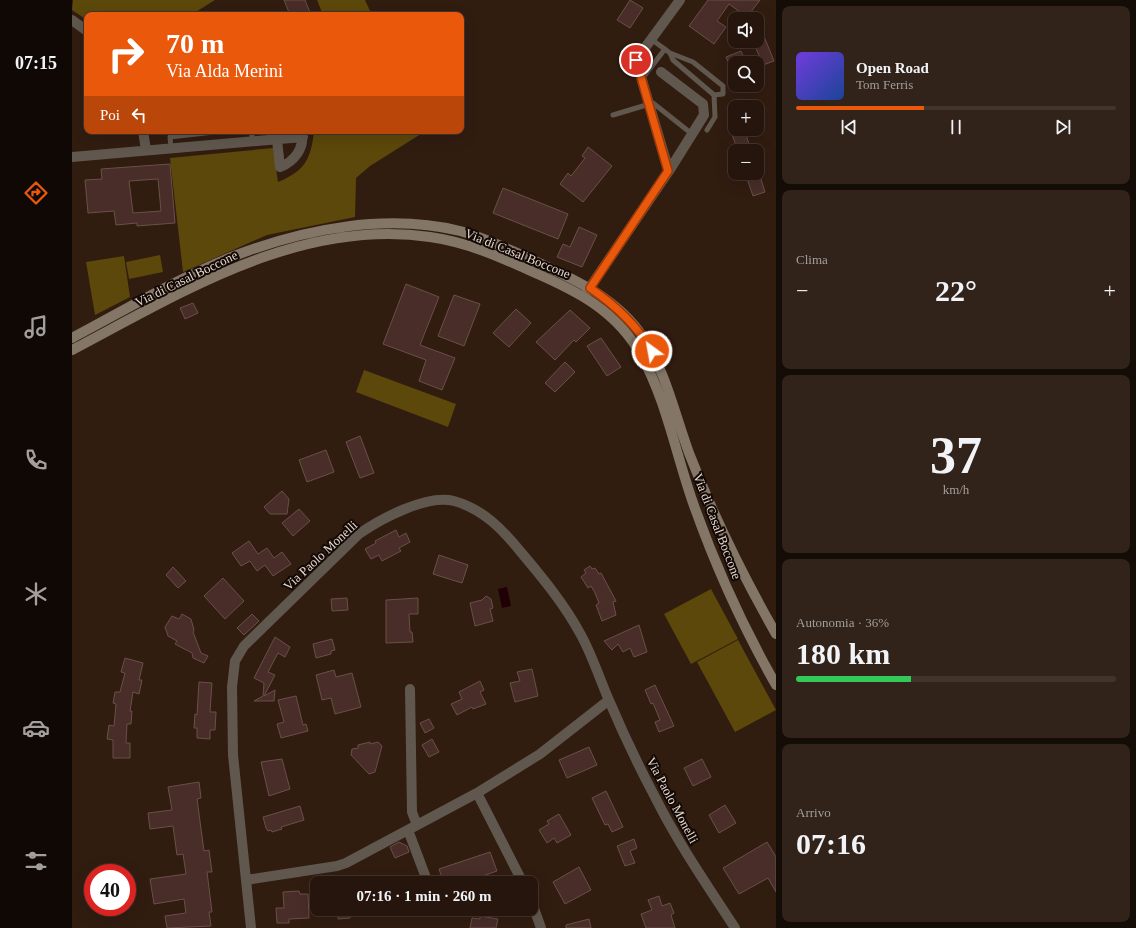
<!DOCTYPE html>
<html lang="it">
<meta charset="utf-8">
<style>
body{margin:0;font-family:Georgia,serif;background:#31221a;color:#f1f3f6;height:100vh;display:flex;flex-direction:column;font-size:15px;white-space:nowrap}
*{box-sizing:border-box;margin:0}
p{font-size:13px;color:#a39f9d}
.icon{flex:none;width:22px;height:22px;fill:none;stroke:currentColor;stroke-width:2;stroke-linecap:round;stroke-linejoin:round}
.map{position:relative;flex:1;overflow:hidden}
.side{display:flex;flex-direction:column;gap:6px;padding:6px;background:#140c07;width:360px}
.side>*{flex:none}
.hud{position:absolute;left:12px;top:12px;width:380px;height:122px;border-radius:8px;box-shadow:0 4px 16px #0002,0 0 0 1px #42342d;background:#ea580c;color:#fff;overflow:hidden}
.tools{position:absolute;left:656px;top:12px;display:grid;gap:8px}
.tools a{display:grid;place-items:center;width:36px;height:36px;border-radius:8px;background:#25150c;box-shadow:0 4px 16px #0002,0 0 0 1px #42342d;font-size:20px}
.speed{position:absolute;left:12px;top:864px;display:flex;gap:8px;font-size:20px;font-weight:700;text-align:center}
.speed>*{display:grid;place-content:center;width:52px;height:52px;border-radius:50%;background:#25150c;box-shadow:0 4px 16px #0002,0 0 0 1px #42342d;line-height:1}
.speed .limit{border:6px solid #d22;background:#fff;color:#111}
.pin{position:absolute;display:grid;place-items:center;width:34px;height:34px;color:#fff;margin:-17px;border:2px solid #fff;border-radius:50%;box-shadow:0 1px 4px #0007}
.me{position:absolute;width:44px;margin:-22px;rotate:328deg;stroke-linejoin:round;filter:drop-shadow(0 0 3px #0008)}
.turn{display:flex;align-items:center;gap:14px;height:84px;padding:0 16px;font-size:18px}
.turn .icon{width:52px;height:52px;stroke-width:2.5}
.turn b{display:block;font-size:28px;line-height:34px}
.then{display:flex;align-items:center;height:38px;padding:0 16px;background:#0003;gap:8px;font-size:15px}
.big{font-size:30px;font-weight:800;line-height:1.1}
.side .tile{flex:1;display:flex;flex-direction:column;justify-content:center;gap:6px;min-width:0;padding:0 14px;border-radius:8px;background:#31221a}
.side .dial{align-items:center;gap:0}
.dial b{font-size:52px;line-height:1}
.song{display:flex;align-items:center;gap:12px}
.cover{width:48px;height:48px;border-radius:6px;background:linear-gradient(135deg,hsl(260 70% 55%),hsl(220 70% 35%))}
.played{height:4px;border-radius:2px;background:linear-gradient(90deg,#ea580c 40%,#42342d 40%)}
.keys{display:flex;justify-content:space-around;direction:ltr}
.heat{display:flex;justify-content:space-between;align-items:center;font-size:22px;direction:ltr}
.charge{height:6px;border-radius:3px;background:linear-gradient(90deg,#34c759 36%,#42342d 0)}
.trip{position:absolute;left:238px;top:876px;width:228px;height:40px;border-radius:8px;background:#25150c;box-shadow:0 4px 16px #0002,0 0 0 1px #42342d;font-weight:800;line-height:40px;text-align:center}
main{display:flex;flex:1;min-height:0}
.tab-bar{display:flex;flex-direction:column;width:72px;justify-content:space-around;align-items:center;background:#0f0805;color:#a39f9d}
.tab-bar .icon{width:28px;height:28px}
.tab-bar .active{color:#ea580c}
.tab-bar b{font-size:18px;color:#f1f3f6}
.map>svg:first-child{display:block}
.green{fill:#5c480a}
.water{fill:#200006}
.building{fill:#482d29;stroke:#6b4f49;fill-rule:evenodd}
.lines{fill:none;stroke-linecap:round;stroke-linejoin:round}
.lane{stroke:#60584e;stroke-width:5}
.street{stroke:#60584e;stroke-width:10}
.secondary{stroke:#837667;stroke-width:10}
.route-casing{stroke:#983908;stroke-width:10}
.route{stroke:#ea580c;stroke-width:7}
.labels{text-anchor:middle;stroke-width:4;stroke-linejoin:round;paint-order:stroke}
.street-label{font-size:13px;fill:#e6d7cf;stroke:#120905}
</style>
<main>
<nav class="tab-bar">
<b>07:15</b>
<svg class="icon active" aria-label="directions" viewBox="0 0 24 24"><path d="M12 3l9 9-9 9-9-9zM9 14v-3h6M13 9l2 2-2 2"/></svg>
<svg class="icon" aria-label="music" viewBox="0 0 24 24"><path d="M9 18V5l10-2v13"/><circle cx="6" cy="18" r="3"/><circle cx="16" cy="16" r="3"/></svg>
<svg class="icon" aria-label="phone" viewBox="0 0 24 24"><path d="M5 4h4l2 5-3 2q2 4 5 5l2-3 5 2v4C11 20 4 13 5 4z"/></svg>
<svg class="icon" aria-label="climate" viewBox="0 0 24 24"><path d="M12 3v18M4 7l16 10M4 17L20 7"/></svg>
<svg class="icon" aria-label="car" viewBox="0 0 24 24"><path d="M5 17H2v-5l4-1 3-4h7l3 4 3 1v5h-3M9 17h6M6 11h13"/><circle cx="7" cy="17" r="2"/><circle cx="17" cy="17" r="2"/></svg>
<svg class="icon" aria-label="filters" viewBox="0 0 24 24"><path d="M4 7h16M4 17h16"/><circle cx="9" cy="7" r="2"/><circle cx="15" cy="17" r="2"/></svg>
</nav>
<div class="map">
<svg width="704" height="928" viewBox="0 0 704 928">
<rect width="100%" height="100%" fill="#311c10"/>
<path class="green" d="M1 0H143L119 15H15V20L0 10Z
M245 0H293L300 15H251Z
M242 131H351L352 132 298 166 284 178 283 217 195 235 111 272 98 158 201 148 206 182C233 171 239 159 242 131Z
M88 255 91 272 57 279 54 262Z
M52 256 58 297 23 315 14 262Z
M292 370 384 404 376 427 284 392Z
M639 589 666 639 619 664 592 614Z
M666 640 704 710 663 732 625 662Z"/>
<path class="water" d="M435 587 439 606 430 608 426 589Z"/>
<path class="building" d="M212 0H233L239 15H218Z
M558 0 571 8 558 28 545 20Z
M636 0H688L675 17 657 4 645 21 654 27 642 44 617 26Z
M691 34 702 61 691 65 681 41H685V37Z
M669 51 674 63H663V77L654 57Z
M658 129H672L678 147 666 151Z
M516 147 540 166 511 202 488 184 496 173 499 176 513 158 510 156Z
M98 164 103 223 65 226V223L44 225 42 211 16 213 13 180 30 179 29 169ZM86 179 89 211 61 213 57 181Z
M673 173H687L693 192 681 196Z
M431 188 496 214 486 239 421 213Z
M507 227 525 235 510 267 485 257 491 244 498 247Z
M334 284 367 297 348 345 383 358 370 390 347 381 354 360 311 344Z
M382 295 408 304 392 346 366 336Z
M121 303 126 313 113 319 108 308Z
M444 309 459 323 437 347 421 333Z
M498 310 518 328 504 342 502 340 483 360 464 342Z
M529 338 549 367 535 376 515 346Z
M493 362 503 372 483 392 473 383Z
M288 436 302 473 288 478 274 442Z
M254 450 262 472 235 482 227 460Z
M210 491 217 499 215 514H198L192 507Z
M227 509 238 521 221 536 210 523Z
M324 530 327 537 334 533 338 542 327 548 329 551 310 561 307 555 299 559 293 549 304 543 303 541Z
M177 541 186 554 195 548 202 558 210 552 219 564 201 576 193 565 185 571 178 561 169 566 160 553Z
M367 555 396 565 390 583 361 574Z
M518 566 520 569 523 568 527 574 529 573 544 601 541 602 544 615 530 621 524 605 527 603 523 593 519 586 516 588 509 577 514 573 512 570Z
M101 567 114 581 106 588 94 575Z
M151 578 172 601 153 619 132 596Z
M414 596 419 599 421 608 418 609 421 621 403 626 398 603 410 600Z
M275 598 276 610 260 611 259 599Z
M346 598V614H337L338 632H340L341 642 314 643V600Z
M110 614 119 619 122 630 121 632 129 653 136 656 132 663 121 658 120 653 103 644 105 641 96 636 93 627 100 616 107 619Z
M180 614 187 621 172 635 165 628Z
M567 625 575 652 562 657 558 648 551 652 546 644 540 650 532 641Z
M203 637 218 647 213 657 206 653 196 672 203 675 192 696 203 690 202 701H182L191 696 192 683 182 678Z
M260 639 263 650 259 651V654L244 658 241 644Z
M53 658 71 663 67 680H70L67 694 61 692 58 711H60L59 724H55L54 743H58V758H41V740L35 739 37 725 42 726 44 704 41 703 43 692H48L53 673 49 672Z
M460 669 466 696 443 702 438 683 448 681 445 672Z
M262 670 264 677 280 673 289 707 263 714 259 698 250 700 244 675Z
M408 681 412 690 408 692 414 704 401 709 400 707 385 715 379 704 390 699 387 692Z
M127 682 140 683 138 712H144L143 730H138V739L125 738V728H122L123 714 125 715Z
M583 685 602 726 587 732 583 722 588 720 581 703 579 704 573 690Z
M224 696 231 725 234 724 236 731 209 738 205 724 212 722 206 700Z
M357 719 362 728 353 733 348 723Z
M360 739 367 752 357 757 350 745Z
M298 742V744L306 742 310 746 303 772 297 774 279 755 280 749 286 748V745Z
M517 747 525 765 495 778 487 760Z
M210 759 218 789 197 796 189 762Z
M630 759 639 777 621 786 612 768Z
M127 782 129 798 125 799 132 851 137 850 140 872H135L140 912H137L139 926 95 928 93 916 114 913 112 899 82 904 78 879 114 874 111 854 105 855 101 826 78 829 76 813 100 810 96 787Z
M534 791 551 827 540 832 536 824 533 825 520 798Z
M653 805 664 823 647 833 637 815Z
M228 806 232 820 209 827 210 829 200 832 199 830 196 831 194 828 191 817Z
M487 814 499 835 485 843 482 838 475 843 467 830 477 824 475 821Z
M562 839 565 848 558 851 563 863 553 866 545 846Z
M327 842 335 846 337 852 323 858 318 847Z
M695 842 704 857V892L696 878 667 894 651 868Z
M418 852 425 871 408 877 410 883H372L367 869Z
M507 867 519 890 493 904 481 882Z
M227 891 228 894H236L237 918 217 919V923H205L204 908H212L211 892Z
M587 896 590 906 598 903 602 913 599 915 603 928H574L569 914 580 910 576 900Z
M266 909H278V918L266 919Z
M408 916 426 919 424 928H398L400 918 408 919Z
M517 919 519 928H494V925Z"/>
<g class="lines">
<path class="lane" d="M579 39 598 53 621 62 651 86V94L642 95 601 60 598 53
M570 79 593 49
M541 115 581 103 620 134
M635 130 643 117 642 95
M179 131 181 141
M99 148 98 137 151 131"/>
<path class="street" d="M0 20 15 31
M589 72 631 104 632 115 597 171
M71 131 74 150
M204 131 208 167C222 162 234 147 229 131
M0 157 231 137
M512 296 597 171 564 60 608 0
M338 689 340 812 345 825
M336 830 356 883
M174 880 265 866 274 863 405 793
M451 883 405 793 468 754 537 700
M459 900 469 928
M179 928 161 755 160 687 163 661 172 646 287 534C308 519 355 494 382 501 411 509 430 529 448 551 470 577 493 605 509 635 520 655 527 677 536 698 550 731 566 765 583 797 606 843 635 885 663 928"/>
<path class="secondary" d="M0 338C53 310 106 278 162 256 232 229 314 213 388 231 414 238 439 250 463 261 504 280 546 299 571 337 594 372 603 415 617 453 641 515 671 576 704 634
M0 350C110 292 228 218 358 237 395 242 428 257 461 272 505 291 545 311 569 355 593 397 604 454 620 500 642 563 671 627 704 685"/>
</g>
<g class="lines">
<g class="route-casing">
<path id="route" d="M564 60 596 171 518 288C543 305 564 324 580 351"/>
</g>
<use href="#route" class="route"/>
</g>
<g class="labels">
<g class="street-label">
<text transform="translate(446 253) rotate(22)" y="5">Via di Casal Boccone</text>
<text transform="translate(114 278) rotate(-26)" y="5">Via di Casal Boccone</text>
<text transform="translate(646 526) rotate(69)" y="5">Via di Casal Boccone</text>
<text transform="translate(248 555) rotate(-43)" y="5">Via Paolo Monelli</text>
<text transform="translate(601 800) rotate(62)" y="5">Via Paolo Monelli</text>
</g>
</g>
</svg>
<div class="tools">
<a><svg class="icon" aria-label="sound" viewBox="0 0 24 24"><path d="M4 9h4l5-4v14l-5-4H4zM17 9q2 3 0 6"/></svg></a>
<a><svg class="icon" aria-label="search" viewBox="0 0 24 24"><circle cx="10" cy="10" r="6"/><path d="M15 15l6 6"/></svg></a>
<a>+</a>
<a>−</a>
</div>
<div class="speed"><div class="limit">40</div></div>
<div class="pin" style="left:564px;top:60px;background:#d93025"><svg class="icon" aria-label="arrive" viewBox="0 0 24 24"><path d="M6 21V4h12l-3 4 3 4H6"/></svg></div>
<svg class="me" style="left:580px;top:351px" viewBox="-20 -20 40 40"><circle r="17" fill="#ea580c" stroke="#fff" stroke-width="3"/><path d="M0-11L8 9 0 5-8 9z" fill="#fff"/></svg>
<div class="trip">07:16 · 1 min · 260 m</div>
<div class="hud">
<div class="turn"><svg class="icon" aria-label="right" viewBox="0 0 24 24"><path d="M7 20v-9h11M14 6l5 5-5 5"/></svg><div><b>70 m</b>Via Alda Merini</div></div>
<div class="then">Poi<svg class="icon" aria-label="left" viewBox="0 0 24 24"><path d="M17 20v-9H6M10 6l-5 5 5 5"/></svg></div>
</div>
</div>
<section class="side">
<div class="tile">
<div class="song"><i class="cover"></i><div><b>Open Road</b><p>Tom Ferris</p></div></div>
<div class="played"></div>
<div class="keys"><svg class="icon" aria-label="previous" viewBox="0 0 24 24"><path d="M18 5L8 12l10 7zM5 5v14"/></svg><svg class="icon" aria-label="pause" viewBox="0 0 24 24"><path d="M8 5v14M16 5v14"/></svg><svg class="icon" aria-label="next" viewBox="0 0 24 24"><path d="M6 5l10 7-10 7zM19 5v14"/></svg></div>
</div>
<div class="tile"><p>Clima</p>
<div class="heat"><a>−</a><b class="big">22°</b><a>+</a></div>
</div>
<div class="tile dial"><b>37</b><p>km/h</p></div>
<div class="tile"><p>Autonomia · 36%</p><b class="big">180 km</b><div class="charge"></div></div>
<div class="tile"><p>Arrivo</p><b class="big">07:16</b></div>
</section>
</main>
